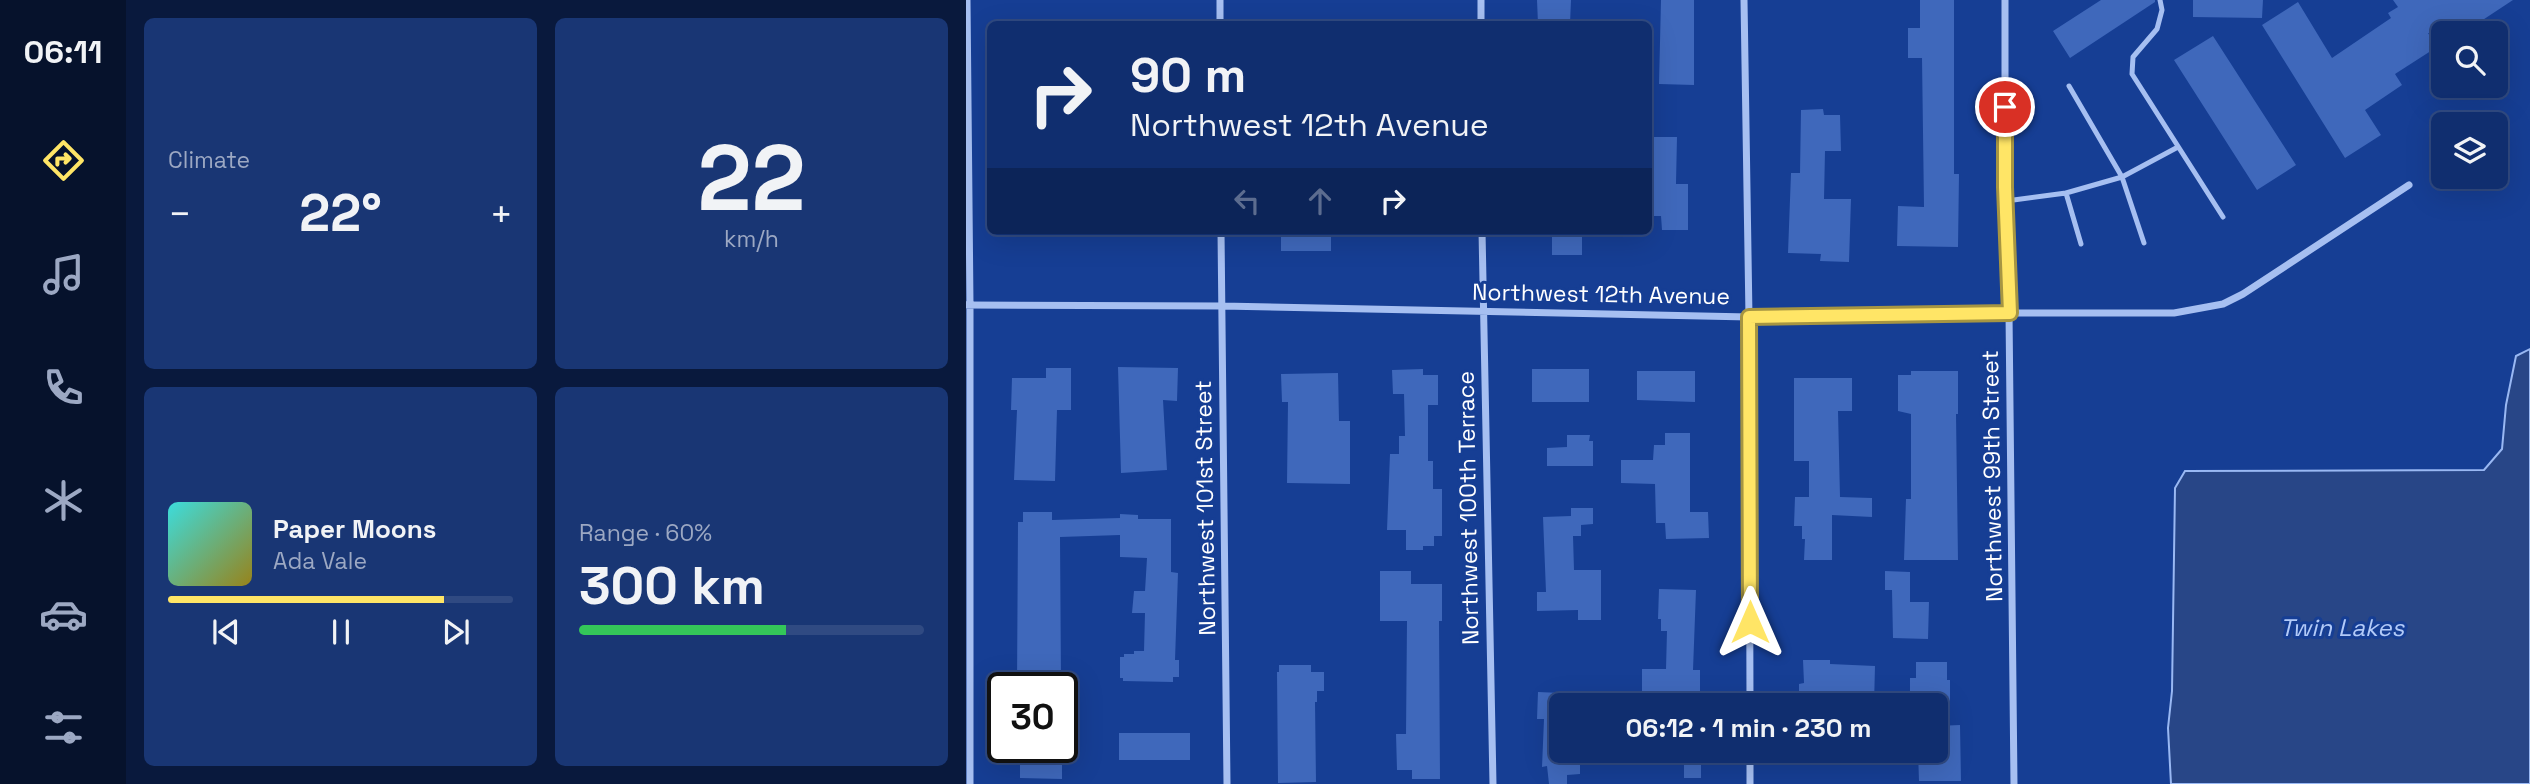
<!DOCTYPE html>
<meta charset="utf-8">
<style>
body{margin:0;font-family:"Space Grotesk",sans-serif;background:#193674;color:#f1f3f6;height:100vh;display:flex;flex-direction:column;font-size:26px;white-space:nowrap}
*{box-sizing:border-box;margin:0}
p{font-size:23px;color:#9ca8c3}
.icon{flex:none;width:38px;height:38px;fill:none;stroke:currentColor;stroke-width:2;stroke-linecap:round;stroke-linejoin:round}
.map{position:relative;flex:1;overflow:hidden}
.side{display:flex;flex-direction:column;gap:18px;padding:18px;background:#09193d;width:840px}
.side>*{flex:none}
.banner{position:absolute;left:21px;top:21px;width:665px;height:214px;border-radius:10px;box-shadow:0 7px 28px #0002,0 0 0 2px #304a82;background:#102e6f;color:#f1f3f6;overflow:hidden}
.tools{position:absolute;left:1465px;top:21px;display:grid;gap:14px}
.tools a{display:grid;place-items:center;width:77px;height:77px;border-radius:10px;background:#102e6f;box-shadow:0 7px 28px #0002,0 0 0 2px #304a82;font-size:35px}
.speed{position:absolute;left:21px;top:672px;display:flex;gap:14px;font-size:35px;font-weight:700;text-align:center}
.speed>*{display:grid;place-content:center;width:91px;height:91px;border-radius:50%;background:#102e6f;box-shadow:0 7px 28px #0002,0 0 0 2px #304a82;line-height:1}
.speed .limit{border:4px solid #111;border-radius:10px;background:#fff;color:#111}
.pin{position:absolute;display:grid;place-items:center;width:60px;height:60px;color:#fff;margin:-30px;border:4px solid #fff;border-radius:50%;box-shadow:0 2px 7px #0007}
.me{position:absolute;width:77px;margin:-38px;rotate:0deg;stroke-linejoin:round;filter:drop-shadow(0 0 5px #0008)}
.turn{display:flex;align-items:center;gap:24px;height:147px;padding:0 28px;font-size:32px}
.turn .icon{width:91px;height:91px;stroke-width:2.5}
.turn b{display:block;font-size:49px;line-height:60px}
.lanes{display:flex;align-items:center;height:66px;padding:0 28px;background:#0003;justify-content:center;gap:35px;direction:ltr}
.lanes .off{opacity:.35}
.big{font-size:52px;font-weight:700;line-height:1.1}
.side .widget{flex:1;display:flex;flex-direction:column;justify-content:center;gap:10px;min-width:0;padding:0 24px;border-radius:10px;background:#193674}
.side .dial{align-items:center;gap:0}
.dial b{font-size:91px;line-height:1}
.song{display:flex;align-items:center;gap:21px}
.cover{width:84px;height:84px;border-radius:10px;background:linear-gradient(135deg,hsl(180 70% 55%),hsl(50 70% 35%))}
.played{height:7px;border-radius:4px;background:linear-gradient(90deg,#ffe566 80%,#304a82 80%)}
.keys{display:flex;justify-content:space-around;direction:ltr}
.heat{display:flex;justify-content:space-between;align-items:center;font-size:38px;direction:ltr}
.charge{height:10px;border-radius:5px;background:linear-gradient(90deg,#34c759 60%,#304a82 0)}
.side .tiles{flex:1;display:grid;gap:18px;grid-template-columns:repeat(2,1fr)}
.trip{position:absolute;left:583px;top:693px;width:399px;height:70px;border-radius:10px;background:#102e6f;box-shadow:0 7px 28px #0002,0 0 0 2px #304a82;font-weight:700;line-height:70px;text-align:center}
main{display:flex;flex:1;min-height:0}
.tabs{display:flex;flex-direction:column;width:126px;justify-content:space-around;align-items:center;background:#06122c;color:#9ca8c3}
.tabs .icon{width:49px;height:49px}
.tabs .current{color:#ffe566}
.tabs b{font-size:32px;color:#f1f3f6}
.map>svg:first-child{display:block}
.water{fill:#284687;stroke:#99b8f3;stroke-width:2}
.building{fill:#3f68bb}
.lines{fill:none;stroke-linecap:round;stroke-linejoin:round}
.lane{stroke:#a6bff1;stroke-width:5}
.street{stroke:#a6bff1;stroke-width:7}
.route-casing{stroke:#a69542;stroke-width:18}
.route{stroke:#ffe566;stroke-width:12}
.labels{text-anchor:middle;stroke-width:6;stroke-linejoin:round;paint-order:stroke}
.street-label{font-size:23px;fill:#fff;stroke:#163e94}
.water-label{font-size:24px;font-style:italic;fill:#b2caf8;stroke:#163e94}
</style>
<main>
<nav class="tabs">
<b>06:11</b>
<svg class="icon current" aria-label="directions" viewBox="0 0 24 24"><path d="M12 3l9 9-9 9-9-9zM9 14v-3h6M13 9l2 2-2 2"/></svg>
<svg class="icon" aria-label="music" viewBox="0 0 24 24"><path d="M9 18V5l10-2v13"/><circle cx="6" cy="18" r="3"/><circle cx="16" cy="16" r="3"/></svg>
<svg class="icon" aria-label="phone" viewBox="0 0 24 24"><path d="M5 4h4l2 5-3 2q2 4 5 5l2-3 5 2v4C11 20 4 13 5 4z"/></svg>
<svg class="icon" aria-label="climate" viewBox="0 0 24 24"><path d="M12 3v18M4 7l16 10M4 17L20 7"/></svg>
<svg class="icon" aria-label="car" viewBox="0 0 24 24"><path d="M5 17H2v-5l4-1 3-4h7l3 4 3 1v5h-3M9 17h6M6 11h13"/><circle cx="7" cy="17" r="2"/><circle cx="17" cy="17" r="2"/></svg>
<svg class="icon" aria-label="filters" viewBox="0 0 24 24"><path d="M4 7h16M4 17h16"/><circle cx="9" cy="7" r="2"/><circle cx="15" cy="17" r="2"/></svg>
</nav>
<section class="side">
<div class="tiles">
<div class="widget"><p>Climate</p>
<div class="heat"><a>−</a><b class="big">22°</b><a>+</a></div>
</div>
<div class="widget dial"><b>22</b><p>km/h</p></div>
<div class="widget">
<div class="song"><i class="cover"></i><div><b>Paper Moons</b><p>Ada Vale</p></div></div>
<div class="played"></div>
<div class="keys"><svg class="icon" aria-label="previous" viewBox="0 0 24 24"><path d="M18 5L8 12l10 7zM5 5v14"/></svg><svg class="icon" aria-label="pause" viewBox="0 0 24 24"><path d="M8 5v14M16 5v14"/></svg><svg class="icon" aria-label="next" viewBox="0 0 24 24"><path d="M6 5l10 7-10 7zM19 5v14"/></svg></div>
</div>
<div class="widget"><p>Range · 60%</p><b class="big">300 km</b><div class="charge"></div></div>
</div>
</section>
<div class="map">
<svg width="1564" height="784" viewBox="0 0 1564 784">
<rect width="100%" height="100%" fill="#163e94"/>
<path class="water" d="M1564 349V784H1205L1202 728 1206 691 1209 488 1219 471 1518 470 1536 449 1540 405 1550 356Z"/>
<path class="building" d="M571 0H605L604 24H572Z
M695 0H728V85L693 84Z
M954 0H988V174H993L992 247 931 246 932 206 958 207 956 58H942V28H954Z
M1135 0H1189V2L1104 58 1087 31Z
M1227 0H1297L1296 18 1227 17Z
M1427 0H1547L1497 33H1462L1471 47 1429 74 1436 85 1399 110 1415 135 1379 158 1296 25 1332 2 1366 58 1425 18 1422 13 1432 7Z
M1247 36 1330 165 1291 190 1208 60Z
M857 109 858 115H874L875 151H859L858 199H885L883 262 854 261 855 254 822 253 825 173H834L835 110Z
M682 137H711L710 184H722V230H696L695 216H686V188H682Z
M315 231H365V251H315Z
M586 231H616V255H586Z
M152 367 212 368 211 401 197 400 201 470 155 473Z
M80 368H105V410H91L89 481 48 480 51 410H45L46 378H80Z
M457 369V375H472V405H462V461H467V489H476V536H468V546H457V550H440V530H421L424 454H433V436H439L438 394H427L426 370Z
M566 369H623V402H566Z
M671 371H729V402L671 400Z
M945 371H992V414H990L992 560H938L940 499H945V414L932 411V375H945Z
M372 373 373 421H384V484L321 483 322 402H316L315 374Z
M828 378H886V411H872L874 497 906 498V517L866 515V560H838L839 539H836V526H828L829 497H843V461H828Z
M699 433H724V512H742L743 538 700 539 699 523H690L689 484 655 483V460H687L688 445H699Z
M601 435H624L623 441H627V466H581V448L601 447Z
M605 508H627V524L615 525V536H607L608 570H635V620H612V610L571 611V592H580L577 517 605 516Z
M57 512H86V520L154 518V514L172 515V519H205V572L212 573 209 660H213V677H207V682L157 681V678H154V657H158V654H168V651H178L179 613H166L168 591H179L181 558 154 557V535L94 537 95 683 51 684 52 522H57Z
M414 571H445V584H476V621H473L474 779H446V770H431L430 734H440L441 621H414Z
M919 571 944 572V602H963L962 639 927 638 926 590H919Z
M693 589 730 590 727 670H734V705H676V669H700L701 631H695V619H692Z
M837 660H864V664L909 666 908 705H851V701L833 700V684L838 683Z
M950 662H981V680H984V705L944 704V678H950Z
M313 665H345V672H358V691H351V702H349L350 782 312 783 311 672H313Z
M572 692 595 693V751H614V774L601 775V784H583L581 766 576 767 578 719H571Z
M994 725 995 781H953L952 751H970V726Z
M153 733H224V760H153Z
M54 747H96V779L54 778Z
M718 751H735V778H718Z"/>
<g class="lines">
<path class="lane" d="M1194 0 1196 10 1191 29 1167 57 1166 74 1257 217
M1103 86 1156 177 1178 243
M1100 193 1115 244
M1040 201 1100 193 1156 177 1212 147"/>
<path class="street" d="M1 0 4 305V784
M254 0V24
M515 0V24
M778 0 783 317 784 705
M1039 0V187L1043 313 1048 784
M255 231 261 784
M516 231 527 784
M0 305 256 306 783 317 1043 313H1208L1257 304 1277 294 1443 185
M784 751V784"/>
</g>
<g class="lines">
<g class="route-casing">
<path id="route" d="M784 622 783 317 1044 313 1039 187V107"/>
</g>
<use href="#route" class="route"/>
</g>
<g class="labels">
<g class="street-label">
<text transform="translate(635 294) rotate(1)" y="8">Northwest 12th Avenue</text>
<text transform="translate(1026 476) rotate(-91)" y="8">Northwest 99th Street</text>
<text transform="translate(239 508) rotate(-91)" y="8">Northwest 101st Street</text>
<text transform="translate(502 508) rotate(-91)" y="8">Northwest 100th Terrace</text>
</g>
<g class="water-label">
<text x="1376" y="636">Twin Lakes</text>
</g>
</g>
</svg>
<div class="tools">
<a><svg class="icon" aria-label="search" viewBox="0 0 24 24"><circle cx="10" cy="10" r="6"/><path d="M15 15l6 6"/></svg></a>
<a><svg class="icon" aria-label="layers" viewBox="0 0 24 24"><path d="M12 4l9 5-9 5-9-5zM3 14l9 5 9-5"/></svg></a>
</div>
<div class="speed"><div class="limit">30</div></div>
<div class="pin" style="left:1039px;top:107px;background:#d93025"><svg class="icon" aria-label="arrive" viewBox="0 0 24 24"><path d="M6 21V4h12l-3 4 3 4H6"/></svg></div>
<svg class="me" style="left:784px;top:622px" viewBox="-20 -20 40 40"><path d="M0-17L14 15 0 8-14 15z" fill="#ffe566" stroke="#fff" stroke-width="4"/></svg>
<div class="trip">06:12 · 1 min · 230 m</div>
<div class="banner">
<div class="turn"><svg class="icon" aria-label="right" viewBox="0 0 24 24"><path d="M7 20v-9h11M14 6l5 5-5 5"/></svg><div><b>90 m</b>Northwest 12th Avenue</div></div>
<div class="lanes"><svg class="icon off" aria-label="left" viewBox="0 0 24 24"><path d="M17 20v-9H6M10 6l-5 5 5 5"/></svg><svg class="icon off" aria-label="ahead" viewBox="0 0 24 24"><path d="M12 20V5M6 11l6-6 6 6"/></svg><svg class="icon" aria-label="right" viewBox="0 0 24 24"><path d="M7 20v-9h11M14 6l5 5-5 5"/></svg></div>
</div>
</div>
</main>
